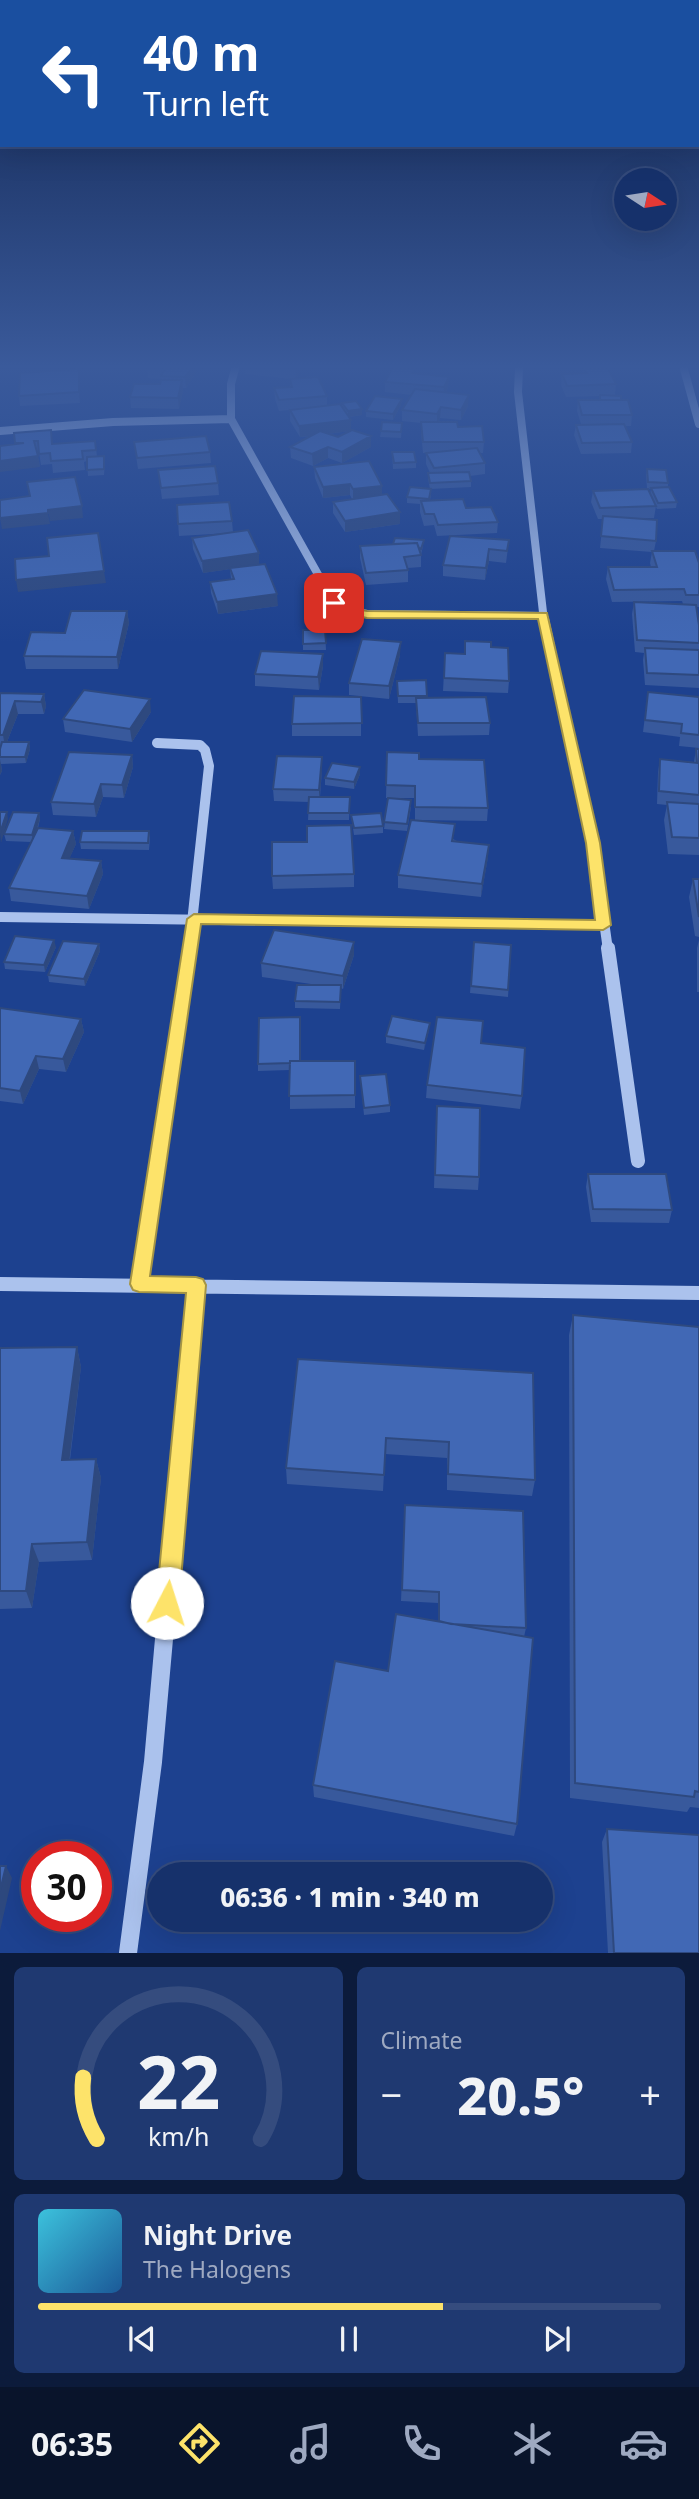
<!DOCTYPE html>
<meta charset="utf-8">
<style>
body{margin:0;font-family:"Noto Sans",sans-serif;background:#1f3971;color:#f1f3f6;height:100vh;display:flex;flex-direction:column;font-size:26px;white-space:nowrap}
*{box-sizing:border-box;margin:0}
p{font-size:23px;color:#9ea9c1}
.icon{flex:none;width:38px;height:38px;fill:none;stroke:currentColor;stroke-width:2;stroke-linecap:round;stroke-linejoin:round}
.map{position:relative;height:1953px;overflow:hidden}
.drawer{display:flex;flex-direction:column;gap:14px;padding:14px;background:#0c1b3b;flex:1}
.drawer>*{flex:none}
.banner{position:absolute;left:0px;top:0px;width:700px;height:147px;box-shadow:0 7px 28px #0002,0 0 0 2px #354c7e;background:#1a4fa0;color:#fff;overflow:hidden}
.needle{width:46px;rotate:102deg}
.tools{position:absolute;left:614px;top:168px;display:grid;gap:14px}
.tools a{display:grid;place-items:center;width:63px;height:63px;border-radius:50%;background:#16316b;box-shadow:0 7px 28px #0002,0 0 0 2px #354c7e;font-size:35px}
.speed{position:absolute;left:21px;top:1841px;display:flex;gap:14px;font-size:35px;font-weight:700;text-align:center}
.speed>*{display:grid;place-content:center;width:91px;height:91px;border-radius:50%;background:#16316b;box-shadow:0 7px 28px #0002,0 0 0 2px #354c7e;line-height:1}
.speed .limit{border:10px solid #d22;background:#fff;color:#111}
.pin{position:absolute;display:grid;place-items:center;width:60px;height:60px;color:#fff;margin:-30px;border-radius:14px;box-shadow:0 4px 10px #0006}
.me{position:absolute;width:77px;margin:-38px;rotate:5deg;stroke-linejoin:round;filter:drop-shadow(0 0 5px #0008)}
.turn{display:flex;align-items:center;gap:24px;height:147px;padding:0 28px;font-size:32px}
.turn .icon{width:91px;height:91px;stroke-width:2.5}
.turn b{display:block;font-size:49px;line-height:60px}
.big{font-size:52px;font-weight:800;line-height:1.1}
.drawer .card{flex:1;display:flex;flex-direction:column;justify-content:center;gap:10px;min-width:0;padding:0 24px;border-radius:10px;background:#1f3971}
.drawer .dial{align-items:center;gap:0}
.dial svg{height:182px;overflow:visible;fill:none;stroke:#354c7e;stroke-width:7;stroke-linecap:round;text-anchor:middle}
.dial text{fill:#f1f3f6;stroke:none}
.song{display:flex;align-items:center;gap:21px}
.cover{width:84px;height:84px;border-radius:10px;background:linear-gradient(135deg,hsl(190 70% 55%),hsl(210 70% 35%))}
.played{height:7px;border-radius:4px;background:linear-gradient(90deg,#fde36a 65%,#354c7e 65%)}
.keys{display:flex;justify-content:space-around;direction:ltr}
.heat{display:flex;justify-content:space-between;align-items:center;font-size:38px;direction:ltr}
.drawer .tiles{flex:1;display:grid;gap:14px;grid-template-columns:1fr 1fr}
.card:last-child{grid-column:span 2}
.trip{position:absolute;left:147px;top:1862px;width:406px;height:70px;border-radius:35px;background:#16316b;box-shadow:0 7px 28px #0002,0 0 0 2px #354c7e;font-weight:800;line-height:70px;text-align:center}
.menu{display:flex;height:112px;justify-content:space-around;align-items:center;background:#09142b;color:#9ea9c1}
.menu .icon{width:49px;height:49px}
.menu .active{color:#fde36a}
.menu b{font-size:32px;color:#f1f3f6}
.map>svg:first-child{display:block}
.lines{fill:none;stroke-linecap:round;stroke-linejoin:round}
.minor-far3{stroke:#abc2ed;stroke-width:8}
.minor-far2{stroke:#abc2ed;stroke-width:10}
.minor-far1{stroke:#abc2ed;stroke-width:14}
.minor{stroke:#abc2ed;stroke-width:18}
.wall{fill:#38599c;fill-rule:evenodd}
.shaded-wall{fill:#2e497f}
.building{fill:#4168b5;stroke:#2e497f;stroke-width:2}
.route{fill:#fde36a;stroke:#a49445;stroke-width:2}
</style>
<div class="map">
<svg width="699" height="1953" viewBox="0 0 699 1953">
<rect width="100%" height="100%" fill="#1d418f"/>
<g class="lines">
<path class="minor-far3" d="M235 369 231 384V419L334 603 348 610 367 614 543 616
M519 369 518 392 544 621
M684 369 699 424
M0 431 113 422 231 419"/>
<path class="minor-far2" d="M544 619 593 843 608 950
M157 743 200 745 205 750 209 766 189 950
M0 917 603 925"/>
<path class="minor-far1" d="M608 948 638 1161
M0 1284 699 1293
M140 1284 190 948
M187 1384 196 1285"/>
<path class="minor" d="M128 1953 153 1762 187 1382"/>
</g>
<path class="wall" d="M79 369 80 403 20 406 19 396Z
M147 369H198L186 388H183V391L179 409 131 408 130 397 160 384 161 379 148 378Z
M245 369H302L296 378 327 396V406L342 407V403L362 415 349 417 351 431 371 436V447L342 463 328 458 313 466 291 458 290 447 312 436 300 437 290 421V410L279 411 275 399 274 388 290 387V379H292L245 374ZM350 431 338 437 327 434Z
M584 369H608L616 384 615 395H605L621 400 632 415 631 426H625L632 442 631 453 581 454 574 435 576 425 581 424 577 411 578 400H599L600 396 566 397 561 385 562 372 583 373Z
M449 377 448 387 446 393 468 406 461 420 440 418 438 422 458 427 484 442 483 453H479L485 463V474L470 476 471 481V487L430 489 428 479V473H430L426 464V453H423L421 433V423L402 421V410L412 395 385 392V382Z
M401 405 393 420 366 417V411Z
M402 423 401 438 380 437 381 431Z
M14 433 52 444 95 441 97 456 105 462 104 475 88 476 87 461 84 462 85 470 53 473 52 464 41 465 39 452H37L40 467 15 444Z
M134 442 210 452 211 463 138 469Z
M392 452 416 462V468L393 469Z
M314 467 382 486V495L400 512V524L345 532 333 513V502L352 499 350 495 323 498 315 478Z
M647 469 668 483V487L677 502 676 508 657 509 650 494 651 489 647 488 646 475Z
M158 470 218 483 219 495 162 499Z
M593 491 656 506 654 518H634L656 541 654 551 699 563V607H696L699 625V688L645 685 643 660 644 653 635 652 632 614 634 602 683 604 682 601 612 602 606 579 608 567H651L650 563 652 552 600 548 603 519H598L591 502Z
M431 495 430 500 466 508 498 522 497 533 437 536 434 525 424 526 420 512V504L407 503V497Z
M177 505 232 521 233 532 259 553V565L278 606 218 614 211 593 210 582 231 579 230 569 203 573 193 549 192 538 229 533 179 536Z
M509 540 506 563 489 561 485 580 443 576V565Z
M360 546H423L421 555V567L408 568V582L366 585 360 558Z
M127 611 129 623 118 669H26L24 656 65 633Z
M303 630H325L326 650H303Z
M491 647 509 681 508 693 443 691 445 653 465 654Z
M323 654V666L319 690 255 686V674Z
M400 655 389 699 349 695V683Z
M426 680 427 698 490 723 489 735 418 736 416 703H398L397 681Z
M648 692 699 697V748L679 746 680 737 643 732Z
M0 693 44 694 46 706 44 714H18L7 742H29L30 749 26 763 1 764 2 771 0 775Z
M361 697V736H292V724Z
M151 712 132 742 65 732 63 719Z
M696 749H699V855L668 854 664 820 667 805 657 804 658 772 660 759 694 762Z
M387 752 419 759 488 808 487 821 416 820 488 857 481 897 398 888V875L415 820V798H389L411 807 407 831 384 829 388 798H386Z
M132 755 133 767 124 798 103 797 96 817 53 815 51 802Z
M322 757V770L320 797H350L349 820H308L309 802 274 801 273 789Z
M360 774 354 789 325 785V778Z
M39 813 40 819 38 828 73 831 76 844 69 859 101 861 103 874 89 909 11 901 9 888 31 842 6 841 4 834Z
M351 815 383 826V833L354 835Z
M149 831 150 838 149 850 81 849 80 842Z
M354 874V887L273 889 272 876Z
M693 879H699V937L695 936 689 897Z
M699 940V992H697V948Z
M354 942V955L343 989 341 988 340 1009 295 1008V1001L318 985 262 977 261 963Z
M474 942 511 945 508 997 470 993Z
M99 944 100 951 85 986 49 982 48 975Z
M56 947 45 972 5 969 4 962Z
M0 1008 81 1019 84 1032 66 1072 39 1069 23 1104 0 1101Z
M429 1030 424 1050 386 1043V1036Z
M300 1061H355V1108L290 1109V1070L258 1071V1064Z
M360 1076 390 1105V1112L364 1115Z
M427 1085 522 1096 520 1109 426 1098Z
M436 1119 479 1177 478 1190 434 1188Z
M588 1174 672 1210 669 1223 591 1222 586 1187Z
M573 1315 699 1327V1808L690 1807 687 1812 570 1798 569 1335Z
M77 1347 81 1367 70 1460 96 1459 101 1478 92 1560 39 1562 32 1608 0 1609V1348Z
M298 1359 535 1480 532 1496 447 1490V1458L385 1454 383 1491 287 1484 286 1468Z
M405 1505 526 1628 524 1637 517 1824 514 1836 314 1797 313 1785 388 1671 438 1621V1603L401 1601Z
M607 1829 699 1953H608L602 1842Z"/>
<path class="shaded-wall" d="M79 369 80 380V403L79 392Z
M191 369H198L186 388 185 377Z
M295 369H302L296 379Z
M449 377 448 387 443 398 444 387Z
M182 380 183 391 179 409 178 398Z
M469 395 468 406 461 420V410Z
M402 399 401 405 393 420V414Z
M441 407 440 418 437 424V414Z
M362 409V415L348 417V411Z
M351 420V431L300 437 299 426Z
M371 436V447L342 463V452Z
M328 447V458L313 466 312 454Z
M38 456 40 467 0 472V461Z
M350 484V495L323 498V487Z
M382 486V498L353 501V489Z
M82 506 83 518 50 521 48 510Z
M400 512V524L345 532V521Z
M48 513 50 524 2 529 0 518Z
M489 549V561L485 580 486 568Z
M259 553V565L203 573 202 561Z
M104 571 106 583 18 592 16 580Z
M277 594 278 606 218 614 217 602Z
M127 611 129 623 118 669 117 657Z
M401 642 400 655 389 699V686Z
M323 654V666L319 690 318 677Z
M44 694 46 706 44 714 41 702Z
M150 699 151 712 132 742 130 729Z
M15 701 18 714 5 747 3 735Z
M29 742 30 749 26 763 25 757Z
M132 755 133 767 124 798 122 785Z
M322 757V770L319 803V790Z
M0 759 2 771 0 775Z
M360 767V774L354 789V782Z
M101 784 103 797 96 817 94 804Z
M7 812 8 819 1 843 0 833Z
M39 813 40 819 33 842 32 835Z
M73 831 76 844 64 871 62 858Z
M489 845 488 857 481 897 482 884Z
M101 861 103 874 89 909 87 896Z
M54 940 56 947 45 972 44 965Z
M354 942V955L343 989V976Z
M99 944 100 951 85 986 84 979Z
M81 1019 84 1032 66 1072 63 1059Z
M430 1023 429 1030 424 1050 425 1043Z
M36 1056 39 1069 23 1104 20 1091Z
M77 1347 81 1367 67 1479 62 1460Z
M96 1459 101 1478 92 1560 87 1542Z
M32 1544 39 1562 32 1608 26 1591Z
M6 1866 12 1878 0 1931V1891Z"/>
<path class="building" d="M79 369V392L19 396 20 373Z
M165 369H191L185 377 161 376Z
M392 369H414L412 373 449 377 444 387 385 382Z
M585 369H608L616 384 567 386 562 374 587 373Z
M562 372 580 373 562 374Z
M318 377 327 396 279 400 274 388 292 387 290 379Z
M161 380H182L178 398 130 397 134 384H160Z
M415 389 469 395 461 410 441 407 437 414 402 410Z
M600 395 621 396V400H600Z
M375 396 402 399 393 414 366 411Z
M578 400H628L632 415H582Z
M356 401 362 409 348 411 342 403Z
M340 404 351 420 299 426 290 410Z
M382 422 402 423 401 432 381 431Z
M421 422H457L458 427 482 426 484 442H423Z
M624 424 632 442 582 443 576 425Z
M51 430 52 444 95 441 96 450 82 451 83 459 51 461 50 453 39 454 38 441H34L38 456 0 461V446L24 443H15L14 433Z
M352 430 371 436 342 452 328 447 312 454 290 447 320 431 338 437Z
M206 436 210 452 137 458 134 442Z
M477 448 485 463 434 468 426 453Z
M392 452H414L416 462 394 463Z
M104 456V469L87 470V457Z
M369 461 382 486 353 489 350 484 323 487 314 467Z
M215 466 218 483 161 488 158 470Z
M647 469 666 470 668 483 648 482Z
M469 472 471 481 430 483 428 473Z
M75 477 82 506 48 510V513L0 518V500L30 496 27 482Z
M410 487 431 489 429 499 407 497Z
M669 487 677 502 658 503 651 488Z
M648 489 656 506 600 508 593 491Z
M387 494 400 512 345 521 333 502Z
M463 499 466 508 491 507 498 522 438 525 434 514H425L421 501Z
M229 502 232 521 178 524 177 505Z
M603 516 657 520 656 541 601 536Z
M248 530 259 553 202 561 192 538Z
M98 533 104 571 16 580 15 559 49 556 47 538Z
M450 536 509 540 507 551 489 549 486 568 443 565Z
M395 538 424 540 421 549 419 548 417 543 393 544Z
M417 543 421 555 404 557 408 570 366 573 360 546Z
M652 551H695L699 563V595H686L684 589 614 590 608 567H657Z
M265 564 277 594 217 602 210 582 234 579 230 568Z
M634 602 696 605 699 625V643L637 640Z
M71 611H127L117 657 24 656 31 632 65 633Z
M303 630H325L326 643 303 644Z
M362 639 401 642 389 686 349 683Z
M465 641 491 642V647L508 648 509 681 444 678 445 653 465 654Z
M645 648 699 650V675L647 673Z
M261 651 323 654 318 677 255 674Z
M426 680 427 696H398L397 681Z
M84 690 150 699 130 729 63 719Z
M648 692 699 697V735L681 733 682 724 645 720Z
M0 693 44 694 41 702 15 701 3 735H0Z
M294 696 361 697 362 723 292 724Z
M486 697 490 723H418L416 698Z
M2 742H29L25 757H0V749Z
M696 749H699V795L659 791 660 759 697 763Z
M69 752 132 755 122 785 101 784 94 804 51 802Z
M387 752 419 753V759L484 760 488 808 415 807V786L386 785Z
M277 756 322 757 319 790 273 789Z
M332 763 360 767 354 782 325 778Z
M309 797H350L349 813H308Z
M388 798 411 800 407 824 384 822Z
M667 802 699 804V838L672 837Z
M0 812H7L0 833Z
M13 812 39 813 32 835 4 834Z
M381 813 383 826 354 828 351 815Z
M411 820 455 824 452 841 489 845 482 884 398 875Z
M351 825 354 874 272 876V842H307V826Z
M38 828 73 831 62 858 101 861 87 896 9 888Z
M82 831H149L148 843 80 842Z
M693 879H699V917Z
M274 930 354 942 343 976 261 963Z
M15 936 54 940 44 965 4 962Z
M63 941 99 944 84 979 48 975Z
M474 942 511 945 508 990 471 986Z
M297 985H341L340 1002 295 1001Z
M0 1008 81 1019 63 1059 36 1056 20 1091 0 1088Z
M392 1016 430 1023 425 1043 386 1036Z
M300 1017V1061H290V1063L258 1064 259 1018Z
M437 1017 483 1021 481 1043 525 1048 522 1096 427 1085Z
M290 1061H355V1095L289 1096Z
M386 1074 390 1105 364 1108 360 1076Z
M437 1106 480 1108 479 1177 435 1175Z
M588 1174H666L672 1210 593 1209Z
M573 1315 699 1327V1792L695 1791 694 1797 575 1783Z
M77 1347 62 1460 96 1459 87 1542 32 1544 26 1591H0V1348Z
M298 1359 533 1373 535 1480 448 1474 449 1442 386 1438 384 1475 286 1468Z
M405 1505 523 1511 526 1628 451 1624 439 1621V1592L402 1590Z
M396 1614 533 1638 517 1824 313 1785 335 1661 388 1671Z
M607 1829 699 1835V1953H614Z
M0 1866H6L0 1891Z"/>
<linearGradient id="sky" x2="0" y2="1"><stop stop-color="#10244f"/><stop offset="0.57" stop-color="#3a5a9b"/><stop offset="1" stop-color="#3a5a9b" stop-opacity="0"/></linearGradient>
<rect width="699" height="643" fill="url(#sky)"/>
<path class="route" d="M334 599 351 608 367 611 547 613 600 843 611 925 603 930 201 924 150 1276 196 1277 203 1279 206 1285 179 1603 175 1611 167 1615 159 1611 156 1603 186 1293 139 1292 133 1290 130 1284 187 919 194 914 595 920 586 843 538 619 367 618 343 613 329 605V600Z"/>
</svg>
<div class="tools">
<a><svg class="needle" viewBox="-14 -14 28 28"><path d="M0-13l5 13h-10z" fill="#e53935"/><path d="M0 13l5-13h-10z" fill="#9ea9c1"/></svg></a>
</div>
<div class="speed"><div class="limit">30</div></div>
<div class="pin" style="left:334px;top:603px;background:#d93025"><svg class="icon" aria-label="arrive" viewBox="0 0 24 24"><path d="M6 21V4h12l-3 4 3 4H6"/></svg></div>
<svg class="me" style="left:167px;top:1603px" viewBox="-20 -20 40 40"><circle r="19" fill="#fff"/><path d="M0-13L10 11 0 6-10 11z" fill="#fde36a"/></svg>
<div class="trip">06:36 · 1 min · 340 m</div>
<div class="banner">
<div class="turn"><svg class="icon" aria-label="left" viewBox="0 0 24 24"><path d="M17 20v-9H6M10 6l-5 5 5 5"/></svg><div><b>40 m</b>Turn left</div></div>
</div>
</div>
<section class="drawer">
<div class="tiles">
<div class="card dial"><svg viewBox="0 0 100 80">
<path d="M14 69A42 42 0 1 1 86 69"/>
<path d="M14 69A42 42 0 0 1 8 42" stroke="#fde36a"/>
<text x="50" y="56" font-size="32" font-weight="700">22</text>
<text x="50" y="72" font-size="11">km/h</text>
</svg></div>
<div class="card"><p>Climate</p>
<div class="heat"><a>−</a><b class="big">20.5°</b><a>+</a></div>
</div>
<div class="card">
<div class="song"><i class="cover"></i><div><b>Night Drive</b><p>The Halogens</p></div></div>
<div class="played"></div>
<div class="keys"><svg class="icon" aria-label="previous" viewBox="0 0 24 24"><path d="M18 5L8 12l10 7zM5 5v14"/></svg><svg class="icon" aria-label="pause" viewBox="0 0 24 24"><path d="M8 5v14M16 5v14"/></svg><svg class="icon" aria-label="next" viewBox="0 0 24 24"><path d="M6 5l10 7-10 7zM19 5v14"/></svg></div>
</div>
</div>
</section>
<nav class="menu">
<b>06:35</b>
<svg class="icon active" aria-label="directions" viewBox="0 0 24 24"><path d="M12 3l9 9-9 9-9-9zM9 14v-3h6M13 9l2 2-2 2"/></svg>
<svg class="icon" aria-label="music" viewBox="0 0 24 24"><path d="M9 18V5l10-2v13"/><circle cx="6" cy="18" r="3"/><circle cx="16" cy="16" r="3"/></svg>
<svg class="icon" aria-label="phone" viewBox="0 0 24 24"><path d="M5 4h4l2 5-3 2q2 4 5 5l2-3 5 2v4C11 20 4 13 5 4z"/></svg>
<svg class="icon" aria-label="climate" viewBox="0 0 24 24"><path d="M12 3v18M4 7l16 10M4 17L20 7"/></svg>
<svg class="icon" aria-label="car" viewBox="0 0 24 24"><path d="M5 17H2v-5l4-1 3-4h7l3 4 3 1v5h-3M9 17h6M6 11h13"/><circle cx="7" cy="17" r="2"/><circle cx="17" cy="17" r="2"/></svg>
</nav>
